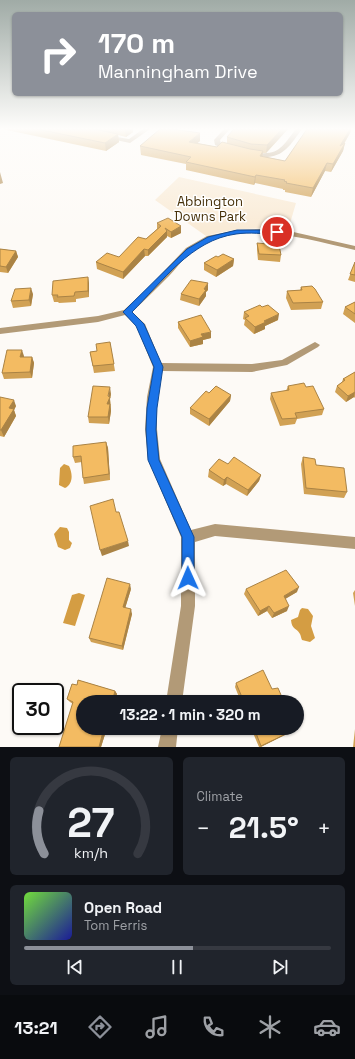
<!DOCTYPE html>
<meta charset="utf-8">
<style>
body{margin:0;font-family:"Space Grotesk",sans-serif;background:#20242c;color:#f1f3f6;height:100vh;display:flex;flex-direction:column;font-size:15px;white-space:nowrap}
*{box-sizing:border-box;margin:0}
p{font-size:13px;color:#9ea1a6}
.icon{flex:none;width:22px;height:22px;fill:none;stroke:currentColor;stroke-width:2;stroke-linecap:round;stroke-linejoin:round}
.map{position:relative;height:747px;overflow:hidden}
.side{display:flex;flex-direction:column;gap:10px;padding:10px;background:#0d0f14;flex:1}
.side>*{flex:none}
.guide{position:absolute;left:12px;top:12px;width:331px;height:84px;border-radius:6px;box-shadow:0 1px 3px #0004;background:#8c9099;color:#fff;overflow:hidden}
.speed{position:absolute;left:12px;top:683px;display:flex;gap:8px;font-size:20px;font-weight:700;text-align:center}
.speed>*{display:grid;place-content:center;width:52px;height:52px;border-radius:50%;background:#171b24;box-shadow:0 1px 3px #0004;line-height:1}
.speed .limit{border:2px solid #111;border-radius:6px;background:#fff;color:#111}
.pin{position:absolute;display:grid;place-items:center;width:34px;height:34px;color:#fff;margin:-17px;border:2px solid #fff;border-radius:50%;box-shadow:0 1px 4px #0007}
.me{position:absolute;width:44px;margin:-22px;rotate:359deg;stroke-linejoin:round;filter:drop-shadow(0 0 3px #0008)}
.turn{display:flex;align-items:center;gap:14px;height:84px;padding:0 20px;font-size:18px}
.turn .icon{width:52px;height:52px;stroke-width:2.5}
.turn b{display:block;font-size:28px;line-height:34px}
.big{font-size:30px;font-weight:700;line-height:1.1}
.side .tile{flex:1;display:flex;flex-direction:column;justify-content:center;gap:6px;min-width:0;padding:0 14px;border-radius:6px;background:#20242c}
.side .dial{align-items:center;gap:0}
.dial svg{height:104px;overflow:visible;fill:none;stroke:#363941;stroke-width:7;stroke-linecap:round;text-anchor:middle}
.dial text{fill:#f1f3f6;stroke:none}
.song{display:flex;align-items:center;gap:12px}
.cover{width:48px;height:48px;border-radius:6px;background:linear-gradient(135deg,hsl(100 70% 55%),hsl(240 70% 35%))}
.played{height:4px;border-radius:2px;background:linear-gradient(90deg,#8c9099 55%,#363941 55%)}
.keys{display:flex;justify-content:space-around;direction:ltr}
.heat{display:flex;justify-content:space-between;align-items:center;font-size:22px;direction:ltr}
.side .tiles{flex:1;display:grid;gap:10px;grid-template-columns:1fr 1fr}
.tile:last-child{grid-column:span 2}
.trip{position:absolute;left:76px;top:695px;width:228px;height:40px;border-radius:20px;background:#171b24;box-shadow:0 1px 3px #0004;font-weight:700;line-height:40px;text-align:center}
.tabs{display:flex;height:64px;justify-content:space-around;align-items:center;background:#090b0e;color:#9ea1a6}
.tabs .icon{width:28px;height:28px}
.tabs .selected{color:#8c9099}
.tabs b{font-size:18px;color:#f1f3f6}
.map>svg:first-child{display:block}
.green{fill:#f9ead4}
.water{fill:#d49d43}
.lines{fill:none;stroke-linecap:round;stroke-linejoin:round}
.street{fill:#b29a77;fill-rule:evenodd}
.wall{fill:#d1a154}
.shaded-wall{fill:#aa8345}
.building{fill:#f3bb62;stroke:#aa8345}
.route{fill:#1a73e8;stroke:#114b97}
.labels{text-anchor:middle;stroke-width:3;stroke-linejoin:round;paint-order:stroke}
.far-park-label{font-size:13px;fill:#463008;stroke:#fff}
</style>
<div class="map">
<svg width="355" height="747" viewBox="0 0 355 747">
<rect width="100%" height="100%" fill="#fdfaf6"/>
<path class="green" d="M179 177 296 203 288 230C260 227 233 228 206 236L155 200Z"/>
<path class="water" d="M64 464 69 466C73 474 73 484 65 488L59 485 60 468Z
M60 527 67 528 69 532V540L72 543 70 548 65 550 58 547 54 534Z
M79 593 85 595 75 626 63 623 72 595Z
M302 608 308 609 313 616 311 626 315 638 310 642 302 640C301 638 301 636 300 634 296 627 292 630 291 620L298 617 300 610Z"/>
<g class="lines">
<path class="street" d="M143 129H150L130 143 102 137 105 135 129 139Z
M224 129H230L220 140 221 144 233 149V151H229L215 145 214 140Z
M296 129H302C290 145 284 158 262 157 257 156 251 156 247 153 251 151 254 152 259 153 280 155 284 144 296 129Z
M264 229 289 231 355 246V250C304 239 239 217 192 251 184 257 177 268 169 276 157 288 145 300 132 312L145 324 161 363 252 364 282 360 315 342 320 345 318 347 287 365 252 372 162 371 157 397V429L160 459 191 530 215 524 355 537V549L215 536 195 542V606L182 702H166L181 606V537L148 459 145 429 147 397 153 367 136 325 125 315 98 322 0 334V328L98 316 124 310 149 287 186 248 207 236 237 230Z
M162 728H178L176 747H158Z"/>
</g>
<path class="wall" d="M2 129H133V132L126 137 118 135 119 142 106 151Z
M288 129 266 153H263L262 156 285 161 311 129H351L350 133 344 144 345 143 343 151 331 172 325 171 311 197 285 192V190H283V189L255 183 254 185 186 170V164L141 155 140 146 200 141 197 143 217 147 227 143V137Z
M157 223 181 226V233L171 238 167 236V237L148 256H145L123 279 97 269 96 262 119 257 146 239 157 229Z
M257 243 281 255 280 262 258 260 257 250Z
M0 249 16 251 18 257 8 273 0 272Z
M218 257 234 259 233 266 216 277 204 270V263Z
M355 262V282L348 280Z
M88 277 89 297 76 299V302L59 303 58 302H54L52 295Z
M301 287 323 302 321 309 291 310 286 298 287 291 300 290Z
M208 290 206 292V296L199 306 180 300 181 294Z
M33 294 31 306 13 308 11 301Z
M355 302V323L343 314 345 307Z
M244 312 278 320 265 326V329L254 334 244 325 245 320 243 319Z
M178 322 211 338 203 340V344L190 347 178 328Z
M110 342 115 371 94 373 90 352 97 351Z
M24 356V357H32L34 363 32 378 4 379 2 373Z
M355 372V398L354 397 346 402 335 392 337 386 342 382 343 379Z
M288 386 306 387 324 409 322 415 297 419 295 424 280 426 270 399 271 393 286 391Z
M209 393 231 395 230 401 209 426 190 414V408Z
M111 394 110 399 111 411 109 424 89 423 88 417Z
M0 397 16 406 14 410 16 416 4 437 0 436Z
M106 442 108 448 110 480 84 484 83 478 82 462 75 463 73 457Z
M303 457 316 465 347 492 344 498 304 494 301 464Z
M228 464 261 475 259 481 247 496 226 484 223 486 208 477 209 470Z
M131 589 125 608 132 614 123 650 91 642 89 638Z
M246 589 297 592 286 598 287 611 272 618 267 611 258 616 244 594Z
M355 590V606L353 593Z
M78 680 115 691 117 694 114 702H83V728H107L101 747H59L73 704 70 702 67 699 72 684 77 685Z
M236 683 272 689 284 702H241L235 687Z
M251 728H296L293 731 261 747H259Z
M355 729V747H353Z"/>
<path class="shaded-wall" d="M125 129H133V132L126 137Z
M282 129H288L266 153 267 145Z
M350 129H351L350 133 338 154 340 146Z
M200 133V141L189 150V142Z
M118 134 119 142 106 151 105 143Z
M345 143 343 151 331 172 333 164Z
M263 151 262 159 260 156Z
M327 163 325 171 311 197 313 188Z
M0 172 3 183 0 184Z
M256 175 255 183 254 185 255 177Z
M181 226V233L171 238V232Z
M167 231V237L148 256V250Z
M144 249 145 256 123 279V272Z
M16 251 18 257 8 273 6 267Z
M234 259 233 266 216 277 217 270Z
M88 277 89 283V297L88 291Z
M208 283V290L206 292V296L199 306V299L204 289Z
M31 288 33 294 31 306 29 300Z
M279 314 278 320 265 326V329L254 334 255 327 264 321Z
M211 332V338L203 340V344L190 347V341L201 334Z
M22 350 24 356 23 364 20 357Z
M32 357 34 363 32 378 30 372Z
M110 387 111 394 110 399 111 411 109 424 108 417 107 404Z
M355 392 354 397 346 402 348 396Z
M231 395 230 401 209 426V419Z
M14 400 16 406 14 410 16 416 4 437 1 430 9 408Z
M106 442 108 448 110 480 109 474Z
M261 475 259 481 247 496 248 490Z
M227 477 226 484 223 486 224 480Z
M128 541 129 546 102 556 100 550Z
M130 584 131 589 124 612 123 607Z
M299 587 297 592 282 601 284 596Z
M269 606 267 611 258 616 260 611Z
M289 606 287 611 272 618 274 613Z
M131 609 132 614 123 650 122 646Z
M115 691 117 694 114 702H112Z
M104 728H107L101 747H99Z
M296 729 293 731 260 747 261 746Z"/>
<path class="building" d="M37 129H94L118 134 105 143Z
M160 129H172L200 133 189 142 217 147 222 142 250 149 263 151 260 156 285 161 307 129H350L340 146 345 143 333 164 327 163 313 188 286 183 287 182 284 181 285 180 256 175 255 177 186 162 191 157 140 146Z
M234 129H282L267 145 251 144 227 137Z
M168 218 181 226 171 232 165 228 167 231 148 250 144 249 123 272 96 262 107 253 119 257 138 237 146 239 161 226 157 223Z
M257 243 279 245 281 255 259 254Z
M0 249 16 251 6 267 0 266Z
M223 254 234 259 217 270 204 263 216 256 218 257Z
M355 262V275L350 274Z
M88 277V291L75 292 74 296 57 297 58 295H52L53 281Z
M191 280 208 283 204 289 206 290 199 299 181 294Z
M312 286 315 289 323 302 293 303 287 291 302 290 301 287Z
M31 288 29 300 11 301 15 289Z
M355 302V314L345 307Z
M260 305 262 307 268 305 279 314 264 321 266 322 255 327 245 318 249 316 244 312Z
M201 315 211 332 201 334 203 337 190 341 178 322Z
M110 342 114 364 93 366 90 352 97 351 96 344Z
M7 350H22L20 357H32L30 372 2 373Z
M355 372V392L348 396 337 386 345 380 343 379Z
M304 383 306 387 313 386 324 409 295 413 297 418 282 419 271 393 289 390 288 386Z
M93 386 110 387 108 396 110 397 107 404H110L108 417H88Z
M216 386 231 395 209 419 190 408 206 391 209 393Z
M0 397 14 400 9 408 14 409 1 430H0Z
M106 442 109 474 83 478 81 456 73 457V446Z
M234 457 261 475 248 490 227 477 224 480 209 470 219 459 228 464Z
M303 457 315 459 316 465 344 468 347 492 306 488Z
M113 499 116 512H119L128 541 100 550 90 506Z
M286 570 299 587 284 596 289 606 274 613 269 606 260 611 246 589Z
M107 578 130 584 123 607 131 609 122 646 89 638Z
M263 670 272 689 278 688 284 702H244L236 683Z
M78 680 115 691 112 702H83V728H104L99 747H59L73 702 67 699 72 684 77 685Z
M254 728H296V729L261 746Z"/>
<linearGradient id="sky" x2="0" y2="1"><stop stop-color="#a0aba6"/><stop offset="0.55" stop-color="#fefdfb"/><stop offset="1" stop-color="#fefdfb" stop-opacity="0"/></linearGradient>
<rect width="355" height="234" fill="url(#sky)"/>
<path class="route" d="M237 230H277L280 232 277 234C264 234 249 232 236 234 191 240 162 282 132 312L144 324 163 367 157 408 156 430 159 460 194 537V578L193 583 188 584 184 583 182 578V537L148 460 146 430 147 408 154 367 136 326 123 312 187 249 208 237Z"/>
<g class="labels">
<g class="far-park-label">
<text x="210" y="206">Abbington<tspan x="210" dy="15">Downs Park</tspan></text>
</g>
</g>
</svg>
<div class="speed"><div class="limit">30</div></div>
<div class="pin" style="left:277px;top:232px;background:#d93025"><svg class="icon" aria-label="arrive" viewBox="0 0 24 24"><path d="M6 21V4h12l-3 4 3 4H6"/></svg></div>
<svg class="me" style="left:188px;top:578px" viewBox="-20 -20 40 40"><path d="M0-17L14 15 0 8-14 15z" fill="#1a73e8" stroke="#fff" stroke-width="4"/></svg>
<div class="trip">13:22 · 1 min · 320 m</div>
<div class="guide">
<div class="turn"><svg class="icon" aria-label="right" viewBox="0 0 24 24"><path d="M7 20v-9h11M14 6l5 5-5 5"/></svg><div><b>170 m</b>Manningham Drive</div></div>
</div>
</div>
<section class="side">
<div class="tiles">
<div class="tile dial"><svg viewBox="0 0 100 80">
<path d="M14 69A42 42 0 1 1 86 69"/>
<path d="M14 69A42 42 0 0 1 10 36" stroke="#8c9099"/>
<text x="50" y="56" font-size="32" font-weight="700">27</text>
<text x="50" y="72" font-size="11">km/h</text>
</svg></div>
<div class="tile"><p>Climate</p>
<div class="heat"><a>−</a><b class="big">21.5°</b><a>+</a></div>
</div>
<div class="tile">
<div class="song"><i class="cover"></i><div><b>Open Road</b><p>Tom Ferris</p></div></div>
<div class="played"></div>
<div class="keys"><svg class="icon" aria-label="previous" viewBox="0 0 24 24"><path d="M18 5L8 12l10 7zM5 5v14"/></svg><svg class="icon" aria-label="pause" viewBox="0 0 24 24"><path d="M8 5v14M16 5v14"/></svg><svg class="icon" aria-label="next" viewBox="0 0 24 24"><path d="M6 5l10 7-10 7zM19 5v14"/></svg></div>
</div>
</div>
</section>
<nav class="tabs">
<b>13:21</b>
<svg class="icon selected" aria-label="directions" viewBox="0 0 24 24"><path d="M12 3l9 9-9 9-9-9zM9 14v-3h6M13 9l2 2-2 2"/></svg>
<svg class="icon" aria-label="music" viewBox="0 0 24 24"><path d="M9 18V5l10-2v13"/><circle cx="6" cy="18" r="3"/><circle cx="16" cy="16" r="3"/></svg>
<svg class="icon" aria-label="phone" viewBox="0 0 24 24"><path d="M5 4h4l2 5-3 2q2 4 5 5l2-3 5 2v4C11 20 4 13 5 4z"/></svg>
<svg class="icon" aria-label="climate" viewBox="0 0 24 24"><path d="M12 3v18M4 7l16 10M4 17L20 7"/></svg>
<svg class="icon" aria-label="car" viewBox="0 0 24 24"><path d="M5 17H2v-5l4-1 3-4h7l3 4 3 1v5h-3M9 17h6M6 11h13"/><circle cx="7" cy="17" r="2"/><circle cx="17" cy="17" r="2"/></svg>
</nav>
